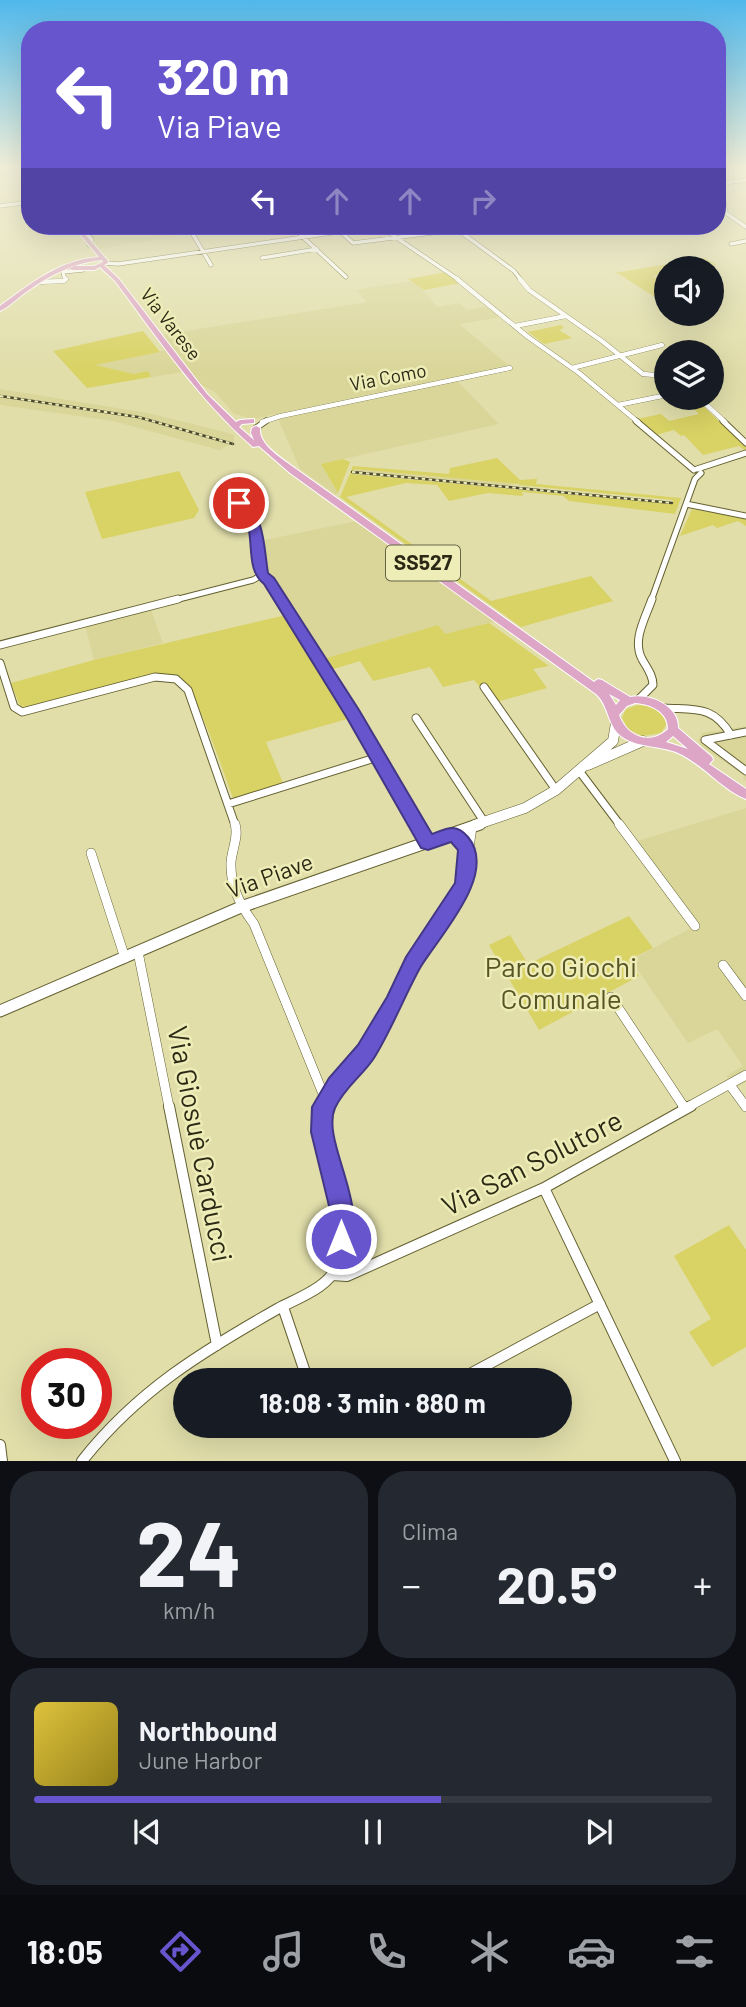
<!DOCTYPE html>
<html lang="it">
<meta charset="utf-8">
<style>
body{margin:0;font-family:Barlow,sans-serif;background:#242831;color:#f1f3f6;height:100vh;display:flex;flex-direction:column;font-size:26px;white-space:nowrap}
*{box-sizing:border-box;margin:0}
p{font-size:23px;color:#9ea1a6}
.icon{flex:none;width:38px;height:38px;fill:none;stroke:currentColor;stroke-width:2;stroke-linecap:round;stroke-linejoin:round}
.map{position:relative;height:1461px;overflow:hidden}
.sheet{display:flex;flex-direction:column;gap:10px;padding:10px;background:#0d0f14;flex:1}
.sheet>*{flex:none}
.top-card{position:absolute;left:21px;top:21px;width:705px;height:214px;border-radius:28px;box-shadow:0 7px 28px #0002;background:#6755ce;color:#fff;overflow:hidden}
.fabs{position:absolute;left:654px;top:256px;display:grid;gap:14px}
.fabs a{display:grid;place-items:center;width:70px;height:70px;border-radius:50%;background:#171b24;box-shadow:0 7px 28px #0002;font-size:35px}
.speed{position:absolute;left:21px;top:1348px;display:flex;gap:14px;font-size:35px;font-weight:700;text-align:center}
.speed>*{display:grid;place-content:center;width:91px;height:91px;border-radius:50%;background:#171b24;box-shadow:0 7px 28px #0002;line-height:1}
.speed .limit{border:10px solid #d22;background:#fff;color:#111}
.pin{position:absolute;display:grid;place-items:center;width:60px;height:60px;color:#fff;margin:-30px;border:4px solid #fff;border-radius:50%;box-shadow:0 2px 7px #0007}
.me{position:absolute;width:77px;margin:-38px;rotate:0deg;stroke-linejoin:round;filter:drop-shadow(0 0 5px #0008)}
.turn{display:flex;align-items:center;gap:24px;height:147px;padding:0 21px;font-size:32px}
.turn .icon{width:91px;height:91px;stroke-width:2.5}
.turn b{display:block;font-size:49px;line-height:60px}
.lanes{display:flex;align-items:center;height:66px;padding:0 21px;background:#0003;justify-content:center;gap:35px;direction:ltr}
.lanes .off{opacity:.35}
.big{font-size:52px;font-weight:700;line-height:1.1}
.sheet .tile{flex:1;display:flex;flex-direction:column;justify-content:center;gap:10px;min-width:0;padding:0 24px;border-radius:28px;background:#242831}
.sheet .dial{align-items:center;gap:0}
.dial b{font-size:91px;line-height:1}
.song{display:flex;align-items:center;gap:21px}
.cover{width:84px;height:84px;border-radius:10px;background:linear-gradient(135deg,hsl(50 70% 55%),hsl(50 70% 35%))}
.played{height:7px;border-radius:4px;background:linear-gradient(90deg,#6755ce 60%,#363941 60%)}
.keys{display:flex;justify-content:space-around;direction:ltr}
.heat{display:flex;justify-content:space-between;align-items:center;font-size:38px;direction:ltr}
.sheet .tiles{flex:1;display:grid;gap:10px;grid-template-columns:1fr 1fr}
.tile:last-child{grid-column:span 2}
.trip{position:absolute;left:173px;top:1368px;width:399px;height:70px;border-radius:35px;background:#171b24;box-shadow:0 7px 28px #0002;font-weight:700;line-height:70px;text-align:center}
.tab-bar{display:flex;height:112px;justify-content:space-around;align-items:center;background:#090b0e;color:#9ea1a6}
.tab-bar .icon{width:49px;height:49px}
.tab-bar .on{color:#6755ce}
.tab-bar b{font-size:32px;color:#f1f3f6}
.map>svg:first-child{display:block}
.built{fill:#dad69a}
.green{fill:#d9d264;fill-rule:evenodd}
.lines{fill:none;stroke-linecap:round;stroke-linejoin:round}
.street-far5-casing{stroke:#646131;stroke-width:4.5}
.street-far4-casing{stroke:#646131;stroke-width:5}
.street-far3-casing{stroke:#646131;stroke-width:7}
.street-far2-casing{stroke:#646131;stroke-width:9}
.street-far1-casing{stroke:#646131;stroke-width:10}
.street-casing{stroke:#646131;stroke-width:12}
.secondary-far1-casing{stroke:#646131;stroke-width:11}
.secondary-casing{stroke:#646131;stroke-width:13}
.primary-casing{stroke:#fff;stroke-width:2}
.street-far5{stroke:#fff;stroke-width:3.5}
.street-far4{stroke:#fff;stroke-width:4.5}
.street-far3{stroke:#fff;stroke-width:5}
.street-far2{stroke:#fff;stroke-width:7}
.street-far1{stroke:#fff;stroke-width:9}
.street{stroke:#fff;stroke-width:10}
.secondary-far1{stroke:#fff;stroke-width:10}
.secondary{stroke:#fff;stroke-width:11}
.primary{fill:#dda6c7;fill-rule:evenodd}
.rail-casing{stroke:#4a482e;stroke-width:2.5}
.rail{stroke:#eeecb7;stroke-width:2;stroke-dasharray:3.5;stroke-linecap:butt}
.route{fill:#6755ce;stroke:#433786;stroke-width:2}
.labels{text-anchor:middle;stroke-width:5;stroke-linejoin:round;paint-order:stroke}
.far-street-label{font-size:19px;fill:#2b2915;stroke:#eeecb7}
.shield{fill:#eeecb7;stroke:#666446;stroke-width:2}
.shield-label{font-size:21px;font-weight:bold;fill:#2b2915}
.street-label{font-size:23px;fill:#2b2915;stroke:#eeecb7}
.near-park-label{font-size:28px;fill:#575424;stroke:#eeecb7}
.near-street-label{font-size:28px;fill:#2b2915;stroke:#eeecb7}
</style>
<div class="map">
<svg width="746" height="1461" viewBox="0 0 746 1461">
<rect width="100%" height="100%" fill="#e1deaa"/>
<path class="built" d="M85 226H185L190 234 99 249Z
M410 281 419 285 437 307 459 303 467 310 489 306 502 317 459 324 513 369 457 381 499 424 321 464 338 493 336 495 300 469 276 414 254 419 234 414 215 392 200 384 162 335 367 302 356 290Z
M166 350 183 372 151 377 148 371 134 374 93 365Z
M0 389 148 413 225 432 234 435V442L219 450 113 421 0 405Z
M353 469 507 483 513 484V489L351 474Z
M362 520 500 620 445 635 438 625 320 660 270 580 260 541Z
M151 610 163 643 94 660 85 625Z
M746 726V781L743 779 745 776 701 746 698 741 702 733Z
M746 808V1082L735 1088 726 1076 743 1066 717 1029 688 1043 631 960 691 928 631 843Z"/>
<path class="green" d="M704 258 717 265 667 268V274L652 276 667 283V293L653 296 619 274 614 273Z
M447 272 462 283 424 290 408 279Z
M561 325 564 328 559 330 572 338 544 344 528 332Z
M143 331 160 352 95 365 134 374 148 371 151 377 87 388 53 351Z
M697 400 746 447V451L739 446 703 455 684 435 681 436 674 430 656 435 637 419 661 414 669 421 699 414 687 402Z
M497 458 520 480 537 479 536 484 681 498 675 514 569 501 563 496 522 492 523 496 488 493 449 501 437 485 406 483 346 497 491 601 591 576 613 601 521 627 340 497 353 466 449 474 450 468ZM354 469 518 484V481L519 485 673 500 672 504 352 474Z
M343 459 350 462 338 493 321 464Z
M179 471 199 510 194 518 102 539 85 492Z
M692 509 746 519V526L738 521 717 528 713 525 680 536Z
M286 615 351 718 266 742 283 783 233 798C224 775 196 686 178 677 172 673 164 674 156 674L28 707 20 706 11 683 94 660Z
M489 623 549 666 533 669 547 688 493 703 474 680 443 687 430 667 373 681 360 661 327 671 320 660 438 625 445 634Z
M638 705C652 706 664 710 666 725L661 733 642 736 628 729 622 718 626 709Z
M629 916 653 948 628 960 639 976 539 1030 489 945 510 935 528 964Z
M729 1225 746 1250V1347L712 1367 689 1332 711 1319 674 1256Z"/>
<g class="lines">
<g class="street-far5-casing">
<path id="street-far5" d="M0 170 20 168
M718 184 746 180
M718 191 723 196 726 213 746 227
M0 206 30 202
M81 226 92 240 89 245
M188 226 211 265
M291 226 346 277
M379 226 459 280
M458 230 514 271 521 280
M341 232 353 243 487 226
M731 244 746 241
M262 258 317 249
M105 263 118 264 366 228
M65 280 63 272 83 270"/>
</g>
<g class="street-far4-casing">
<path id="street-far4" d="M457 279 528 337 579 373 638 422
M520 279 529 290 602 341 643 374 667 376
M37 282 64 281 66 279
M515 326 566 316
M572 368 662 345
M698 397 725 422
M618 405 667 395
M262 422 281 416 510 368"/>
</g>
<g class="street-far3-casing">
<path id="street-far3" d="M636 421 694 470
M723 421 746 443
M256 428 266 421
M697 469 746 453
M238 501C256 522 263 548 262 575L270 581 282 601
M686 504 746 516
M171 601 253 580 262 575
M651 601 695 479 701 473"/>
</g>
<g class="street-far2-casing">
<path id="street-far2" d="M281 599 418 825
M0 645 178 599
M0 663 14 707 22 712 155 677 176 679 188 690 235 825
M484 687 556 790
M639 699 653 685C653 675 647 668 642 659 632 640 645 619 652 599
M664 708C695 710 713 705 731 735
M416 718 485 823
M746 732 705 740 746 771
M580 772 620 825
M228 804 378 757"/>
</g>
<g class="street-far1-casing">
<path id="street-far1" d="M235 824C239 836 232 849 231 862 230 886 240 905 254 924L326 1101
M417 824 428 843
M619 824 695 926
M91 853 125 958
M138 952 169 1107
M723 965 746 996
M611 997 684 1107
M730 1085 746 1107
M323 1107 336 1085 366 1053 413 963 463 887 472 827
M688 1107 746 1075"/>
</g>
<g class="street-casing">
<path id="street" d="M169 1106 217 1345
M683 1106 685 1109
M544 1188 675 1461
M332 1275 347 1276 544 1188 691 1106
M283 1307 308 1381
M457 1381 600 1304
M0 1445 2 1461
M82 1461C137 1391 203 1351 279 1308 298 1298 332 1286 337 1264 343 1241 344 1212 338 1189 331 1162 319 1134 324 1106"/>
</g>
<g class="secondary-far1-casing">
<path id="secondary-far1" d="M588 765 643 741
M475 825 525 808 556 790 613 741 616 723"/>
</g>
<g class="secondary-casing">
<path id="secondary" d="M0 1011 241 907 480 824"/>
</g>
<g class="primary-casing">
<path id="primary" d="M27 167H30V168H27Z
M73 226H78L108 261V263L104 265 119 279 207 394 236 422 240 420 254 419V423L242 424 239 427 254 440 251 433 252 428 256 426 260 428C258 445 283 459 296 469L594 682 598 679 602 680 630 697C650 693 679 706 678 728L712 757 713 760 709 764 746 789V799C721 789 703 764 678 753 660 745 636 748 621 736 607 725 609 705 596 694L290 473 259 446 253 447C199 400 158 338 115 281L100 267 95 270H72L69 268 72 266H94L103 262 102 260C71 263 47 277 22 295 15 301 8 307 0 311V306C30 284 61 259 99 257ZM609 694 620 700 616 705ZM635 703C650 704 668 711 668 729 650 746 627 737 619 715L627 706ZM673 736 688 749 666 742Z"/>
</g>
<use href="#street-far5" class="street-far5"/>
<use href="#street-far4" class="street-far4"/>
<use href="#street-far3" class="street-far3"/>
<use href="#street-far2" class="street-far2"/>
<use href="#street-far1" class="street-far1"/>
<use href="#street" class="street"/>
<use href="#secondary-far1" class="secondary-far1"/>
<use href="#secondary" class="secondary"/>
<use href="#primary" class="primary"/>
<g class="rail-casing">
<path id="rail" d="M0 396 138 417 233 444
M352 472 672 503"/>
</g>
<use href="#rail" class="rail"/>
</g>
<linearGradient id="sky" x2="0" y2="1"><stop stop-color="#50b8eb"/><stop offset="0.45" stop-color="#f2f0d9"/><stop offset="1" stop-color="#f2f0d9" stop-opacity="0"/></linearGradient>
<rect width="746" height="371" fill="url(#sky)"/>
<path class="route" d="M239 499C265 510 264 550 268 573L274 578 359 710 432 834C448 828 456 823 468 837 499 874 439 936 420 968 404 997 392 1029 374 1058 363 1075 344 1088 335 1108 321 1140 368 1202 349 1247L341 1251 332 1247 329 1239 330 1210 311 1132 312 1107 329 1078 358 1045 387 997 406 957 455 883 458 850 451 842 428 850 421 848 347 718 264 584C244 568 256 537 244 516 241 512 236 507 233 503Z"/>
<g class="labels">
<g class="far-street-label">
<text transform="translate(171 324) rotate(52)" y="7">Via Varese</text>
<text transform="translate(388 377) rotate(-11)" y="7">Via Como</text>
</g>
<rect class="shield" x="386" y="545.5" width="74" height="35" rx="5"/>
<g class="shield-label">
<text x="423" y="570">SS527</text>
</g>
<g class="street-label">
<text transform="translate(270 876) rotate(-20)" y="8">Via Piave</text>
</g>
<g class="near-park-label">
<text x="561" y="977">Parco Giochi<tspan x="561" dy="32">Comunale</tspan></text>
</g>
<g class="near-street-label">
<text transform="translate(200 1144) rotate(79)" y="10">Via Giosuè Carducci</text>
<text transform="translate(532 1163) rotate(-27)" y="10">Via San Solutore</text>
</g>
</g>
</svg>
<div class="fabs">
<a><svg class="icon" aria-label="sound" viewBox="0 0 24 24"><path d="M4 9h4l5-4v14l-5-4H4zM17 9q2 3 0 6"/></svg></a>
<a><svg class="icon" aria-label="layers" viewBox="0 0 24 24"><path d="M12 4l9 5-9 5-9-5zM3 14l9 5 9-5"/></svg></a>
</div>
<div class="speed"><div class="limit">30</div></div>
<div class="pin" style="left:239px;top:503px;background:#d93025"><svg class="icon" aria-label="arrive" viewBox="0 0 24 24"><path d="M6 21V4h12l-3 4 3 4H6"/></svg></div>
<svg class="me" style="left:341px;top:1239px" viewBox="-20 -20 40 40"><circle r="17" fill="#6755ce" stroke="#fff" stroke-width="3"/><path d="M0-11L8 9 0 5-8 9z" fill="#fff"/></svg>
<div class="trip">18:08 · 3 min · 880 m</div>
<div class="top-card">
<div class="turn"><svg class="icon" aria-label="left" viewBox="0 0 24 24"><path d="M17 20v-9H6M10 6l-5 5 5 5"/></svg><div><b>320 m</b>Via Piave</div></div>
<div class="lanes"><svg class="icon" aria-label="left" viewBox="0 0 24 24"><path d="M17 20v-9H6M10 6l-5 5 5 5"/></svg><svg class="icon off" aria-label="ahead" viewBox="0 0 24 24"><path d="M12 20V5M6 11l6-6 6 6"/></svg><svg class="icon off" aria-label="ahead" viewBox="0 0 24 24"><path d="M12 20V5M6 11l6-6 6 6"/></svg><svg class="icon off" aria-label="right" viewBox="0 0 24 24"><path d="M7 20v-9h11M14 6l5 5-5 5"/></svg></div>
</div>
</div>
<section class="sheet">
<div class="tiles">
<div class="tile dial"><b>24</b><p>km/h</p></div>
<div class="tile"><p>Clima</p>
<div class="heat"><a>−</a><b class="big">20.5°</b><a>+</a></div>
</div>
<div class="tile">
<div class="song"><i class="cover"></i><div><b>Northbound</b><p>June Harbor</p></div></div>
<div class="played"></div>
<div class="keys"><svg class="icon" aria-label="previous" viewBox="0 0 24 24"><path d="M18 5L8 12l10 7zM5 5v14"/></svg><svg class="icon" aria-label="pause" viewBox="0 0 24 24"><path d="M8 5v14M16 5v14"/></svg><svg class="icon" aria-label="next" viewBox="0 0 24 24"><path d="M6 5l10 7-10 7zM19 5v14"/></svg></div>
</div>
</div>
</section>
<nav class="tab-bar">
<b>18:05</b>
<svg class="icon on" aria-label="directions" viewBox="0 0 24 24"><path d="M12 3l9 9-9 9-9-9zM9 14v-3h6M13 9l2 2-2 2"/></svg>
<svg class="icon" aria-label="music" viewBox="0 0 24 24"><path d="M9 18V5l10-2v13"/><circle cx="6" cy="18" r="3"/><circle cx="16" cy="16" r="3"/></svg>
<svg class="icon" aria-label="phone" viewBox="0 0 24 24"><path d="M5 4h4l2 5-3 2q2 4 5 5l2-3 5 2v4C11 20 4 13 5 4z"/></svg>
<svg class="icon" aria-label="climate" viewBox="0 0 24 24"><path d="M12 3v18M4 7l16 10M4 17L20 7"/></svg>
<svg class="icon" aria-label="car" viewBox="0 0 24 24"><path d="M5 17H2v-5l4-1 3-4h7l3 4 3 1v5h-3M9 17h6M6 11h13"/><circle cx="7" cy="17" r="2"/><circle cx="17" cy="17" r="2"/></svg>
<svg class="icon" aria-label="filters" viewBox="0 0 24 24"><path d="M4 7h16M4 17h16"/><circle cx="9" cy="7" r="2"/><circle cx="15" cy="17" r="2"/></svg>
</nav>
